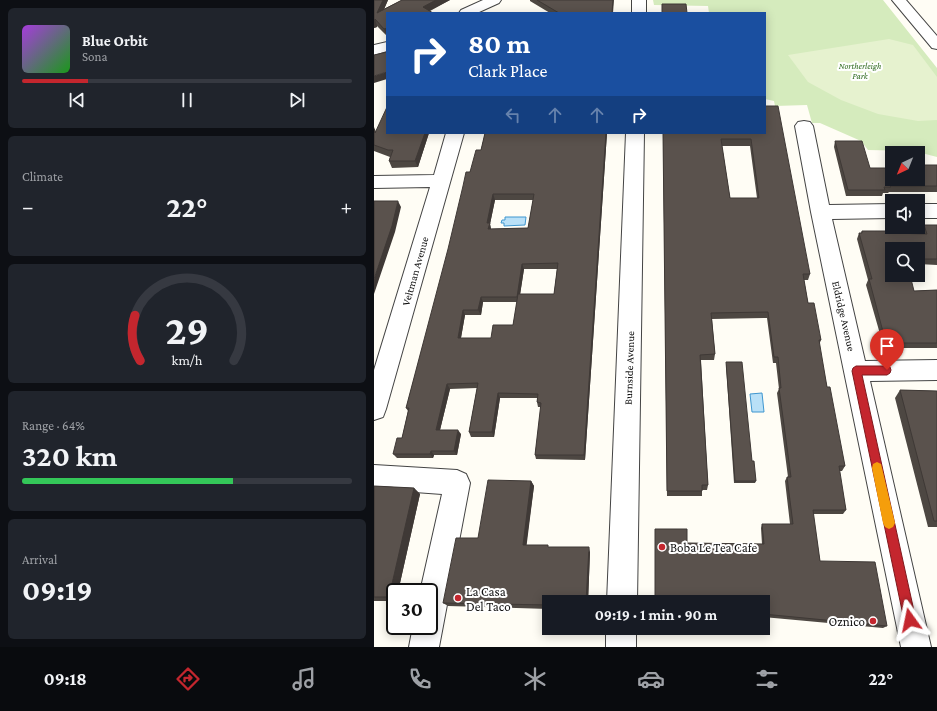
<!DOCTYPE html>
<meta charset="utf-8">
<style>
body{margin:0;font-family:"Crimson Pro",serif;background:#20242c;color:#f1f3f6;height:100vh;display:flex;flex-direction:column;font-size:15px;white-space:nowrap}
*{box-sizing:border-box;margin:0}
p{font-size:13px;color:#9ea1a6}
.icon{flex:none;width:22px;height:22px;fill:none;stroke:currentColor;stroke-width:2;stroke-linecap:round;stroke-linejoin:round}
.map{position:relative;flex:1;overflow:hidden}
.panel{display:flex;flex-direction:column;gap:8px;padding:8px;background:#0d0f14;width:374px}
.panel>*{flex:none}
.top-card{position:absolute;left:12px;top:12px;width:380px;height:122px;border-radius:0px;box-shadow:0 2px 10px #0003;background:#1a4fa0;color:#fff;overflow:hidden}
.needle{width:26px;rotate:223deg}
.controls{position:absolute;left:511px;top:146px;display:grid;gap:8px}
.controls a{display:grid;place-items:center;width:40px;height:40px;border-radius:0px;background:#171b24;box-shadow:0 2px 10px #0003;font-size:20px}
.speed{position:absolute;left:12px;top:583px;display:flex;gap:8px;font-size:20px;font-weight:700;text-align:center}
.speed>*{display:grid;place-content:center;width:52px;height:52px;border-radius:50%;background:#171b24;box-shadow:0 2px 10px #0003;line-height:1}
.speed .limit{border:2px solid #111;border-radius:6px;background:#fff;color:#111}
.pin{position:absolute;display:grid;place-items:center;width:34px;height:34px;color:#fff;margin:-41px -17px;border-radius:50% 50% 50% 0;rotate:-45deg;box-shadow:0 0 4px #0007}
.pin .icon{rotate:45deg}
.me{position:absolute;width:44px;margin:-22px;rotate:348deg;stroke-linejoin:round;filter:drop-shadow(0 0 3px #0008)}
.turn{display:flex;align-items:center;gap:14px;height:84px;padding:0 16px;font-size:18px}
.turn .icon{width:52px;height:52px;stroke-width:2.5}
.turn b{display:block;font-size:28px;line-height:34px}
.lanes{display:flex;align-items:center;height:38px;padding:0 16px;background:#0003;justify-content:center;gap:20px;direction:ltr}
.lanes .off{opacity:.35}
.big{font-size:30px;font-weight:700;line-height:1.1}
.panel .widget{flex:1;display:flex;flex-direction:column;justify-content:center;gap:6px;min-width:0;padding:0 14px;border-radius:6px;background:#20242c}
.panel .dial{align-items:center;gap:0}
.dial svg{height:104px;overflow:visible;fill:none;stroke:#363941;stroke-width:7;stroke-linecap:round;text-anchor:middle}
.dial text{fill:#f1f3f6;stroke:none}
.song{display:flex;align-items:center;gap:12px}
.cover{width:48px;height:48px;border-radius:6px;background:linear-gradient(135deg,hsl(280 70% 55%),hsl(120 70% 35%))}
.played{height:4px;border-radius:2px;background:linear-gradient(90deg,#c4262e 20%,#363941 20%)}
.keys{display:flex;justify-content:space-around;direction:ltr}
.heat{display:flex;justify-content:space-between;align-items:center;font-size:22px;direction:ltr}
.charge{height:6px;border-radius:3px;background:linear-gradient(90deg,#34c759 64%,#363941 0)}
.trip{position:absolute;left:168px;top:595px;width:228px;height:40px;border-radius:0px;background:#171b24;box-shadow:0 2px 10px #0003;font-weight:700;line-height:40px;text-align:center}
.menu{display:flex;height:64px;justify-content:space-around;align-items:center;background:#090b0e;color:#9ea1a6}
.menu .icon{width:28px;height:28px}
.menu .current{color:#c4262e}
.menu b{font-size:18px;color:#f1f3f6}
main{display:flex;flex:1;min-height:0}
.map>svg:first-child{display:block}
.green{fill:#d5ebbd}
.pitch{fill:#e6f2cf}
.water{fill:#b9e0f7;stroke:#3f96cf}
.lines{fill:none;stroke-linecap:round;stroke-linejoin:round}
.minor-casing{stroke:#444;stroke-width:2}
.minor{fill:#fff;fill-rule:evenodd}
.wall{fill:#4d4742;fill-rule:evenodd}
.shaded-wall{fill:#3f3936}
.building{fill:#5a524d;stroke:#3f3936;fill-rule:evenodd}
.route{fill:#c4262e;stroke:#7f191e}
.slow{fill:#f59e0b}
.poi-dot{fill:#c4262e;stroke:#fff;stroke-width:1.5}
.labels{text-anchor:middle;stroke-width:4;stroke-linejoin:round;paint-order:stroke}
.far-park-label{font-size:9px;font-style:italic;fill:#2f6b1f;stroke:#fff}
.street-label{font-size:11px;fill:#111;stroke:#fff}
.near-poi-label{font-size:13px;fill:#111;stroke:#fff;text-anchor:start}
</style>
<main>
<section class="panel">
<div class="widget">
<div class="song"><i class="cover"></i><div><b>Blue Orbit</b><p>Sona</p></div></div>
<div class="played"></div>
<div class="keys"><svg class="icon" aria-label="previous" viewBox="0 0 24 24"><path d="M18 5L8 12l10 7zM5 5v14"/></svg><svg class="icon" aria-label="pause" viewBox="0 0 24 24"><path d="M8 5v14M16 5v14"/></svg><svg class="icon" aria-label="next" viewBox="0 0 24 24"><path d="M6 5l10 7-10 7zM19 5v14"/></svg></div>
</div>
<div class="widget"><p>Climate</p>
<div class="heat"><a>−</a><b class="big">22°</b><a>+</a></div>
</div>
<div class="widget dial"><svg viewBox="0 0 100 80">
<path d="M14 69A42 42 0 1 1 86 69"/>
<path d="M14 69A42 42 0 0 1 10 34" stroke="#c4262e"/>
<text x="50" y="56" font-size="32" font-weight="700">29</text>
<text x="50" y="72" font-size="11">km/h</text>
</svg></div>
<div class="widget"><p>Range · 64%</p><b class="big">320 km</b><div class="charge"></div></div>
<div class="widget"><p>Arrival</p><b class="big">09:19</b></div>
</section>
<div class="map">
<svg width="563" height="647" viewBox="0 0 563 647">
<rect width="100%" height="100%" fill="#fffdf5"/>
<path class="green" d="M279 0H509L563 68V157L540 151 494 150 487 141 446 123H438L433 105 401 106 400 101 391 99V13H335L334 6 280 5Z"/>
<path class="pitch" d="M515 39 539 45 563 77V120L544 121 504 114 467 100 434 82 414 55Z"/>
<path class="water" d="M131 217H152L151 225 130 226V223H127L128 220H131Z
M388 393 390 412H378L376 394Z"/>
<g class="lines">
<g class="minor-casing">
<path id="minor" d="M109 0H127L125 3 103 13H85L87 10Z
M258 0H272V13H258Z
M518 0H532L563 36V49L558 48Z
M13 42V51L0 55V45Z
M430 121 436 122 439 126 455 205 518 204V218L458 219 491 361 563 360V380L496 381 557 647H527L437 212 421 126 424 122Z
M72 133H90L12 409 9 417 0 420V370L56 187 0 188V176L60 175Z
M252 133H270L263 602H233Z
M544 204H563V218H544Z
M0 465 83 470 92 474 96 483 65 647H35L39 626H55V592H46L68 494 0 489Z
M232 628H262V647H232Z"/>
</g>
<use href="#minor" class="minor"/>
</g>
<path class="wall" d="M0 0H14L10 9 28 0H76L56 11 13 13V36L3 26V27L0 28Z
M156 0H240L239 13H176L156 1Z
M0 127 2 132 55 133 44 167 18 168 15 161 16 157 0 151Z
M111 133H233L211 460 162 459 161 455 167 407H164L163 402V398H126L120 437H97L95 432 103 388 76 389 66 430 87 434 83 455H60L59 458H23L19 454 28 438 34 411 32 408 96 172 107 150ZM121 200H159L154 228 117 229 116 224ZM150 269H183L180 294H146ZM109 302H143L139 325 117 338H87L91 315H107Z
M289 133H391L436 274 434 280H430L434 303 447 340 445 345 453 387 471 466 468 471H465L472 510 469 514H439L446 561 513 626 509 628 389 617V602L313 543 388 544 387 528 388 524H416L411 481 413 477H414L403 393 405 389 402 363H399L393 318 338 319 341 354 340 360H327L334 485 333 490H328V496H293ZM348 146H376L383 198H356Z
M461 141 496 168 518 179 563 165V192H515L514 193H509L508 196H472L460 147Z
M550 225H563V265L544 264V249H518L540 291 563 290V348H510L492 285 494 280 483 239 485 233H487L488 231 548 233 547 231Z
M352 362 378 461 382 481 381 483H360L352 365Z
M526 390 563 391V527H554L521 398Z
M157 481 160 486 152 545 216 552 214 602H175V609L74 606 69 603 104 538Z
M0 486 40 488 46 494 24 592H21V601H0Z"/>
<path class="shaded-wall" d="M9 0H14L6 19 3 13Z
M62 0H76L51 13 49 7Z
M1 19 3 26V27L0 28V21Z
M13 28V36L10 29Z
M13 72V79L0 83V76Z
M51 133H55L44 167 41 161Z
M232 133H233L211 460 210 455Z
M119 194 121 200 116 224 117 229H114L113 223Z
M24 201 27 207 21 232 0 294V279Z
M148 264 150 269 145 302 143 297Z
M107 297 109 302 107 315 104 310Z
M89 310 91 315 86 343 84 338Z
M73 384 76 389 65 434 62 430Z
M124 393 126 398 120 437 118 432Z
M84 430 87 434 83 455 80 451Z
M57 451 60 455 59 458 56 454Z
M157 481 160 486 152 550 149 545Z
M40 488 46 494 24 592H21V600L15 597Z
M215 547 216 552 214 602H212Z"/>
<path class="building" d="M0 0H9L3 13 28 0H62L49 7 59 13H13V28L10 29 1 19 0 21Z
M163 0H239L238 13H185Z
M288 4H312L313 13H288Z
M13 52V72L0 76V55Z
M391 106H404L436 274H429L434 303H440L447 340H445L453 387H456L471 466H465L472 510H439L446 561 501 562 513 626 389 614V602H281V529H313V543L390 544 388 524H419L413 477H417L405 388H407L404 357H400L394 312 337 313 341 354 326 355 334 485H328V491H293L289 133H391ZM347 139H377L385 198H356Z
M13 107V133H51L41 161H15L19 150H14L0 145V129L1 133Z
M111 133H232L210 455H161L167 403 163 402 164 394 124 393 118 432H95L104 383 73 384 62 430H84L80 451H57L56 454H19L23 438H28L35 408H32L74 249 89 186 92 172H96L102 150H107ZM119 194H160L154 228 114 229 116 223H113ZM184 263 180 294H144L139 325H119L117 338H84L89 310H104L107 297H143L148 264Z
M461 141H488L496 168H518V179H544V165H563V186H516L517 187H510L511 190H474Z
M0 201H24L18 226 0 279Z
M550 225H563V259H544V249H518V275H536L540 291 563 290V343H512L495 279H498L485 233H488V231H517L518 233 553 234Z
M352 362H368L378 461H380L382 481H361Z
M526 390 563 391V521H560Z
M114 480 157 481 149 545H174V547H215L212 602H175V605L69 603 82 538H104Z
M0 486 40 488 15 597H0Z"/>
<path class="route" d="M482 366H513L516 367 517 370 516 373 513 375H488L542 620 540 624 536 626 531 624 530 620 478 371 479 368Z"/>
<path class="slow" d="M503 462 507 464 508 468 521 523 519 527 515 529 511 527 509 523 498 468 499 464Z"/>
<g class="poi-dot">
<circle cx="288" cy="547" r="4"/>
<circle cx="84" cy="598" r="4"/>
<circle cx="499" cy="621" r="4"/>
</g>
<g class="labels">
<g class="far-park-label">
<text x="486" y="69">Northerleigh<tspan x="486" dy="10">Park</tspan></text>
</g>
<g class="street-label">
<text transform="translate(41 271) rotate(-74)" y="4">Veltman Avenue</text>
<text transform="translate(470 316) rotate(77)" y="4">Eldridge Avenue</text>
<text transform="translate(255 368) rotate(-88)" y="4">Burnside Avenue</text>
</g>
<g class="near-poi-label">
<text x="296" y="552">Boba Le Tea Cafe</text>
<text x="92" y="596">La Casa<tspan x="92" dy="15">Del Taco</tspan></text>
<text x="491" y="626" text-anchor="end">Oznico</text>
</g>
</g>
</svg>
<div class="controls">
<a><svg class="needle" viewBox="-14 -14 28 28"><path d="M0-13l5 13h-10z" fill="#e53935"/><path d="M0 13l5-13h-10z" fill="#9ea1a6"/></svg></a>
<a><svg class="icon" aria-label="sound" viewBox="0 0 24 24"><path d="M4 9h4l5-4v14l-5-4H4zM17 9q2 3 0 6"/></svg></a>
<a><svg class="icon" aria-label="search" viewBox="0 0 24 24"><circle cx="10" cy="10" r="6"/><path d="M15 15l6 6"/></svg></a>
</div>
<div class="speed"><div class="limit">30</div></div>
<div class="pin" style="left:513px;top:370px;background:#d93025"><svg class="icon" aria-label="arrive" viewBox="0 0 24 24"><path d="M6 21V4h12l-3 4 3 4H6"/></svg></div>
<svg class="me" style="left:536px;top:620px" viewBox="-20 -20 40 40"><path d="M0-17L14 15 0 8-14 15z" fill="#c4262e" stroke="#fff" stroke-width="4"/></svg>
<div class="trip">09:19 · 1 min · 90 m</div>
<div class="top-card">
<div class="turn"><svg class="icon" aria-label="right" viewBox="0 0 24 24"><path d="M7 20v-9h11M14 6l5 5-5 5"/></svg><div><b>80 m</b>Clark Place</div></div>
<div class="lanes"><svg class="icon off" aria-label="left" viewBox="0 0 24 24"><path d="M17 20v-9H6M10 6l-5 5 5 5"/></svg><svg class="icon off" aria-label="ahead" viewBox="0 0 24 24"><path d="M12 20V5M6 11l6-6 6 6"/></svg><svg class="icon off" aria-label="ahead" viewBox="0 0 24 24"><path d="M12 20V5M6 11l6-6 6 6"/></svg><svg class="icon" aria-label="right" viewBox="0 0 24 24"><path d="M7 20v-9h11M14 6l5 5-5 5"/></svg></div>
</div>
</div>
</main>
<nav class="menu">
<b>09:18</b>
<svg class="icon current" aria-label="directions" viewBox="0 0 24 24"><path d="M12 3l9 9-9 9-9-9zM9 14v-3h6M13 9l2 2-2 2"/></svg>
<svg class="icon" aria-label="music" viewBox="0 0 24 24"><path d="M9 18V5l10-2v13"/><circle cx="6" cy="18" r="3"/><circle cx="16" cy="16" r="3"/></svg>
<svg class="icon" aria-label="phone" viewBox="0 0 24 24"><path d="M5 4h4l2 5-3 2q2 4 5 5l2-3 5 2v4C11 20 4 13 5 4z"/></svg>
<svg class="icon" aria-label="climate" viewBox="0 0 24 24"><path d="M12 3v18M4 7l16 10M4 17L20 7"/></svg>
<svg class="icon" aria-label="car" viewBox="0 0 24 24"><path d="M5 17H2v-5l4-1 3-4h7l3 4 3 1v5h-3M9 17h6M6 11h13"/><circle cx="7" cy="17" r="2"/><circle cx="17" cy="17" r="2"/></svg>
<svg class="icon" aria-label="filters" viewBox="0 0 24 24"><path d="M4 7h16M4 17h16"/><circle cx="9" cy="7" r="2"/><circle cx="15" cy="17" r="2"/></svg>
<b>22°</b>
</nav>
